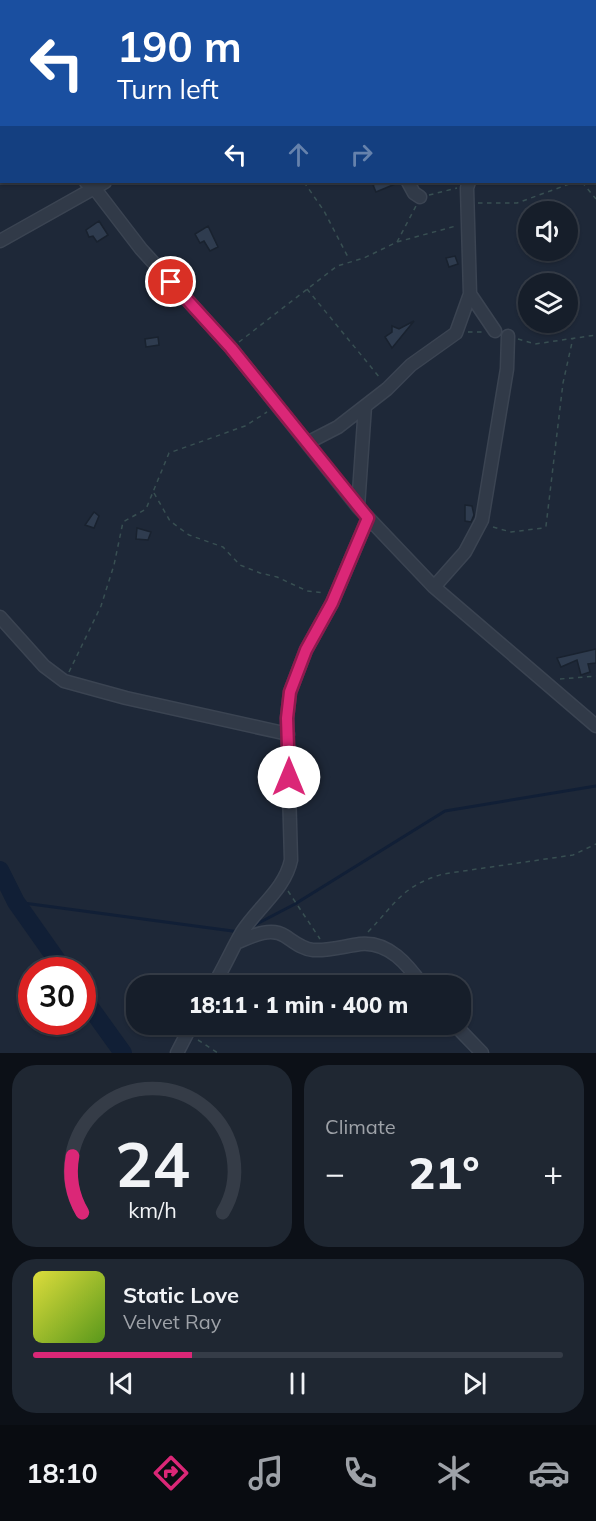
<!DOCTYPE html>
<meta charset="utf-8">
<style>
body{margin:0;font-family:Mulish,sans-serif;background:#1f2732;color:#f1f3f6;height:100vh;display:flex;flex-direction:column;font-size:22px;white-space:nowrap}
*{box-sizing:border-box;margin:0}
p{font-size:20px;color:#9ea2a8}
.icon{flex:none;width:33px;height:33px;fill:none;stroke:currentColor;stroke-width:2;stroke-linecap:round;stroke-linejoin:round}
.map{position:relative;height:1053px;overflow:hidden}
.panel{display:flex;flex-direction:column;gap:12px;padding:12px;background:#0c1017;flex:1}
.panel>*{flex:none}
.banner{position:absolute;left:0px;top:0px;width:597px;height:183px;box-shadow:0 2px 4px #0004,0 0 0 2px #353c47;background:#1a4fa0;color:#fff;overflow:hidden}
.tools{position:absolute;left:518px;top:201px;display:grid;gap:12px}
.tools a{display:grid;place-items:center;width:60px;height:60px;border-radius:50%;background:#161e2a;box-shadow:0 2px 4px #0004,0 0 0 2px #353c47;font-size:30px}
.speed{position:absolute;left:18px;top:957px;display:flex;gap:12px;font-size:30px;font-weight:700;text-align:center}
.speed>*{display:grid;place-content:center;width:78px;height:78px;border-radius:50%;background:#161e2a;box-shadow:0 2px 4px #0004,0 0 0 2px #353c47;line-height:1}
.speed .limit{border:9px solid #d22;background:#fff;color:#111}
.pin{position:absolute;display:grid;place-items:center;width:51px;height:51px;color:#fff;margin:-26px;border:3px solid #fff;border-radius:50%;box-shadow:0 2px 6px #0007}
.me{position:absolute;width:66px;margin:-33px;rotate:0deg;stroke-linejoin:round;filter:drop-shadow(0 0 4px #0008)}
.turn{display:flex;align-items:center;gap:21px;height:126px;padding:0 18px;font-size:27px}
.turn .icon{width:78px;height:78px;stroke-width:2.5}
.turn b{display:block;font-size:42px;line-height:51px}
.lanes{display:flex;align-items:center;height:57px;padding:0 18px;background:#0003;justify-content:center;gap:30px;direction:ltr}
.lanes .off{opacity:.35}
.big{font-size:45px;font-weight:800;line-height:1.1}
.panel .tile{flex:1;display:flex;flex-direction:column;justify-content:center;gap:9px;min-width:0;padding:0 21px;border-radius:24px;background:#1f2732}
.panel .dial{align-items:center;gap:0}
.dial svg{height:156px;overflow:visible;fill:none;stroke:#353c47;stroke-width:7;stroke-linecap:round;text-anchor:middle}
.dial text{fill:#f1f3f6;stroke:none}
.song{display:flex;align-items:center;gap:18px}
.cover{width:72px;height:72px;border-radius:9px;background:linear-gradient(135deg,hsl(60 70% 55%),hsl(90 70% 35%))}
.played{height:6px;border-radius:3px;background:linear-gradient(90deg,#db2777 30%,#353c47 30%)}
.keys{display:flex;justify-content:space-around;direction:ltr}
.heat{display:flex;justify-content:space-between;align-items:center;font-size:33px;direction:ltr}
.panel .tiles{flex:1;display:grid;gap:12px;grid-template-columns:1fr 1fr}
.tile:last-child{grid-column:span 2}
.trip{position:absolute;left:126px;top:975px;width:345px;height:60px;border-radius:24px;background:#161e2a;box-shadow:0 2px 4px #0004,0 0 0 2px #353c47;font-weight:800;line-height:60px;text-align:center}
.tab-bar{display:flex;height:96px;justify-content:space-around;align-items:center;background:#090c11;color:#9ea2a8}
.tab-bar .icon{width:42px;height:42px}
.tab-bar .selected{color:#db2777}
.tab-bar b{font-size:27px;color:#f1f3f6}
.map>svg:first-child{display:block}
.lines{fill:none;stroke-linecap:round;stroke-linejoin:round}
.stream{stroke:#111f36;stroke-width:3}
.river{stroke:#111f36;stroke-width:18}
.building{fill:#2f3c4f;stroke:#19222f;stroke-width:1.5}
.street-casing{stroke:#3b4452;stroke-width:15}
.path{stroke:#384f52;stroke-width:1.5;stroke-dasharray:4.5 4.5;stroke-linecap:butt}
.street{stroke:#313a48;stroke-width:12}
.route-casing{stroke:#8e194d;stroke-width:15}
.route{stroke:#db2777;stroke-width:10}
</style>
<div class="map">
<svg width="596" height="1053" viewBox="0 0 596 1053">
<rect width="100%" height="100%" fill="#1e2838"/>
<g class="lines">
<path class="stream" d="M16 902 240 932
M251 927 295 904 445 811 596 786"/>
<path class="river" d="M0 870 16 902 64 970
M82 996 123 1053"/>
</g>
<path class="building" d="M380 182H400L376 192 373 185Z
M99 221 108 235 97 242 93 236 89 237 86 230Z
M208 226 218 247 210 251 204 241 200 243 195 234Z
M455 256 458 264 449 267 446 258Z
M414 321 392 348 385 337 392 332V326L399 329Z
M158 337 159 345 146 347 145 339Z
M465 505 472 506 474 515 471 522 465 521Z
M94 512 99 516 94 528 85 525Z
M137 528 151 532 148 540 136 539Z
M596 649V663L588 664 590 672 581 675 577 660 561 667 557 658Z"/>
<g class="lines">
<g class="street-casing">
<path id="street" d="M205 0 207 2
M227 2 229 0
M511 2V0
M0 49 2 52
M86 182 95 189 141 249 231 348 358 507 434 587 596 726
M408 182 414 193 420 197
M0 241 105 182
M470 294 495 331
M307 443 338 427 387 389 411 365 456 333 470 294 467 188 469 182
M358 507 365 406
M434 587 465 552 482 520 507 369 508 336
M0 617 44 666 64 681 126 698 288 734
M236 943C250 937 270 926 285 936 294 942 302 949 313 950 329 951 345 946 360 944 389 941 408 965 423 986
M213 986C224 968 232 949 242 932 258 907 285 889 291 860L287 718 290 692 306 650 332 603 368 518
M454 1024 482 1053
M177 1053 192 1024"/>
</g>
<path class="path" d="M458 0 459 2
M544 0 545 2
M596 107V108
M304 182 324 211 349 259
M582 182 596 199
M429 195 457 188
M478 203H517L575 182
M397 242 416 206
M307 289 380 378
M468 332H482
M518 339 535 344 596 335
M239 342 337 266 364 258 397 242 456 226
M154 493 170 521 189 535 223 547 240 565 260 573 277 577 307 591 325 593
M493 527 511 532 543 528 546 526 563 383 573 338
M69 672 101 606 114 565 123 522 146 509 169 453 245 426 267 412
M560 679 596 676
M288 891 320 939
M368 932C396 903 402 886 443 874L573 855 596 844
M198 1040 218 1053"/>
<use href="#street" class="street"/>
</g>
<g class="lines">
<g class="route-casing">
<path id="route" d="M171 282 231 348 368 518 332 603 306 650 290 692 287 718 289 777"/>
</g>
<use href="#route" class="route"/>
</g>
</svg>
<div class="tools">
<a><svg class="icon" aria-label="sound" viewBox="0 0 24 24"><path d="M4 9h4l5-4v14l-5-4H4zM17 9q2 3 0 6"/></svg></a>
<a><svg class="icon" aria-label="layers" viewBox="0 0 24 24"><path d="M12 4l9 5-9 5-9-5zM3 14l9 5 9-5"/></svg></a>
</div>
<div class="speed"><div class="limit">30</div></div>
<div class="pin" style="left:171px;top:282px;background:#d93025"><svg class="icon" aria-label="arrive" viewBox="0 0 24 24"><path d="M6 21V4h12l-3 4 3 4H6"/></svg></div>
<svg class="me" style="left:289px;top:777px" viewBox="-20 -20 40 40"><circle r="19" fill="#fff"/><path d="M0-13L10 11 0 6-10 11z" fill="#db2777"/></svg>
<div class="trip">18:11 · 1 min · 400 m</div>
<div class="banner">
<div class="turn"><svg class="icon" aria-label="left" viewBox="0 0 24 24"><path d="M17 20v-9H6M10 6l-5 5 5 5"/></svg><div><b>190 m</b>Turn left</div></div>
<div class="lanes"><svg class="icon" aria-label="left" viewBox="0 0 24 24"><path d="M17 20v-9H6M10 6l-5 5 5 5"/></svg><svg class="icon off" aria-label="ahead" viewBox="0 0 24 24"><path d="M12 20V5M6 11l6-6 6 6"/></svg><svg class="icon off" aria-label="right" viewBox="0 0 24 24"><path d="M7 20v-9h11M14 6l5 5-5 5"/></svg></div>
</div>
</div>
<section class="panel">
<div class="tiles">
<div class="tile dial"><svg viewBox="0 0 100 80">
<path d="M14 69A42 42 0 1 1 86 69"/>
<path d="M14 69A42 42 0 0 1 9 40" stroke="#db2777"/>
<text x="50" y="56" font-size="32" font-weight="700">24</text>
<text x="50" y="72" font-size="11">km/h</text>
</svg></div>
<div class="tile"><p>Climate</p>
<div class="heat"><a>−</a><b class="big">21°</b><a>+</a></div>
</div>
<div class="tile">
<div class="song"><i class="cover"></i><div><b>Static Love</b><p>Velvet Ray</p></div></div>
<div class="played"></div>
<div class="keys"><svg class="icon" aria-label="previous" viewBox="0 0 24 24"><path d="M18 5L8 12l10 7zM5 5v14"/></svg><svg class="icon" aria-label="pause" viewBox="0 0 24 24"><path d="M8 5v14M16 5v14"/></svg><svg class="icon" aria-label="next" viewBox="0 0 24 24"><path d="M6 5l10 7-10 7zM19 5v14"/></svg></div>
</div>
</div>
</section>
<nav class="tab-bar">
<b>18:10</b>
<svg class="icon selected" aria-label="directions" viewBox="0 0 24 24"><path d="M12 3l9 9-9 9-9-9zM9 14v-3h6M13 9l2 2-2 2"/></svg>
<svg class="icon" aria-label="music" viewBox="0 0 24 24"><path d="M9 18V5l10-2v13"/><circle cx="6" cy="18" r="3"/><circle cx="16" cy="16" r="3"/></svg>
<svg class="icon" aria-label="phone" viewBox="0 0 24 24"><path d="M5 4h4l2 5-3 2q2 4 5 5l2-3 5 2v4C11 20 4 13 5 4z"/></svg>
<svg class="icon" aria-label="climate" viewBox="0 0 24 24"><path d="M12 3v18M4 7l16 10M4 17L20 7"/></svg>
<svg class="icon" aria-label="car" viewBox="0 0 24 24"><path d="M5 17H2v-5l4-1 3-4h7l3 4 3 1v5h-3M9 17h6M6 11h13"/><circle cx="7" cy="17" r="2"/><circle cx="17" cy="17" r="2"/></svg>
</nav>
